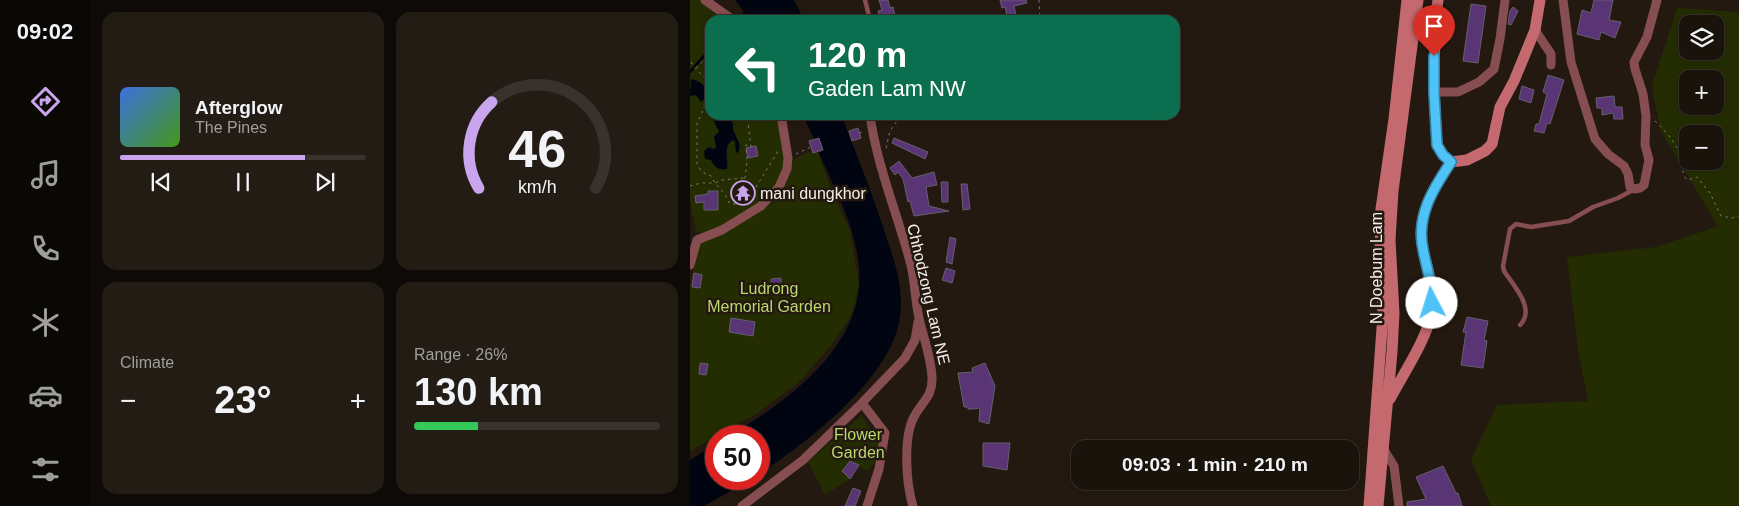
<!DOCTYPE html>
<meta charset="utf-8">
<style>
body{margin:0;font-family:Arial,sans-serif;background:#231c15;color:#f1f3f6;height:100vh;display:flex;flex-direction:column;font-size:19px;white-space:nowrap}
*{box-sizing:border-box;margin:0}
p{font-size:16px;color:#9f9e9d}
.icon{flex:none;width:28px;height:28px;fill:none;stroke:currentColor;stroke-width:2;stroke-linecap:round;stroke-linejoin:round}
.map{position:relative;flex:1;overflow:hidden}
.side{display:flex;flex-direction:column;gap:12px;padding:12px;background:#0e0a07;width:600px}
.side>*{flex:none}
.banner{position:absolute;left:15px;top:15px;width:475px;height:105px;border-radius:15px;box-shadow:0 2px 8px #0003,0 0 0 1px #38322d;background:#0b6e4f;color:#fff;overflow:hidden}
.controls{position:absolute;left:989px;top:15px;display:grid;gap:10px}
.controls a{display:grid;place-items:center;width:45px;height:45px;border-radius:10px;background:#1a130c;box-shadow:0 2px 8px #0003,0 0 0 1px #38322d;font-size:25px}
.speed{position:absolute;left:15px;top:425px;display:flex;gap:10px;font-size:25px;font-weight:700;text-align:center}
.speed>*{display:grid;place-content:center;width:65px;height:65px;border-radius:50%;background:#1a130c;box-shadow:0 2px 8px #0003,0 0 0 1px #38322d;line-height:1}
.speed .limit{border:8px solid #d22;background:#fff;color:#111}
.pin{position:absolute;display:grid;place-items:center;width:42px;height:42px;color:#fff;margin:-51px -21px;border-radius:50% 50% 50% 0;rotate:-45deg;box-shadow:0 0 5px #0007}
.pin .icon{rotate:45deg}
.me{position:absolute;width:55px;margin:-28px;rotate:355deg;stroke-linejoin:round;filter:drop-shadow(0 0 4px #0008)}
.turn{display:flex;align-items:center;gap:18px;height:105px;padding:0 20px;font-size:22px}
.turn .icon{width:65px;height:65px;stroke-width:2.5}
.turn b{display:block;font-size:35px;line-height:42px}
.big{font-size:38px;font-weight:800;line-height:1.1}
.side .card{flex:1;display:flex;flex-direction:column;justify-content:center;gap:8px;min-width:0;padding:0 18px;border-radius:15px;background:#231c15}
.side .dial{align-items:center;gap:0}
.dial svg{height:130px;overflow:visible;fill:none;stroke:#38322d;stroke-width:7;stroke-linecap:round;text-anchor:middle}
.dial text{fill:#f1f3f6;stroke:none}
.song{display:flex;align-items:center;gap:15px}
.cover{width:60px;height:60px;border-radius:8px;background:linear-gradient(135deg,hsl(220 70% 55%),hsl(100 70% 35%))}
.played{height:5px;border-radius:2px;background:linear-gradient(90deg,#c9a5ee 75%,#38322d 75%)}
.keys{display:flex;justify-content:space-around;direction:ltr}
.heat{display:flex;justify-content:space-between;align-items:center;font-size:28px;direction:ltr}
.charge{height:8px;border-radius:4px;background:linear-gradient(90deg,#34c759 26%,#38322d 0)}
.side .tiles{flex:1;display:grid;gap:12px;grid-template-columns:repeat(2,1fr)}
.trip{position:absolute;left:381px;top:440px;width:288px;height:50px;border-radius:15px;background:#1a130c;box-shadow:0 2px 8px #0003,0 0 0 1px #38322d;font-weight:800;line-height:50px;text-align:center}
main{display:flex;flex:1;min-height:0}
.menu{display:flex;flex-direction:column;width:90px;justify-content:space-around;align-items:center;background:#0a0805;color:#9f9e9d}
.menu .icon{width:35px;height:35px}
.menu .active{color:#c9a5ee}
.menu b{font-size:22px;color:#f1f3f6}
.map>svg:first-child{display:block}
.green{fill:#232d01;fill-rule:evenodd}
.water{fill:#000511}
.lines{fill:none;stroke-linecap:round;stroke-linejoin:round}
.stream{stroke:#000511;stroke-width:2.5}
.building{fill:#593575;stroke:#655f6c}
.path{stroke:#817871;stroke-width:1;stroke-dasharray:2.5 4;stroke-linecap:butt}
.service{stroke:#864e50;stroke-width:4.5}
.minor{stroke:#864e50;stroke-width:9}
.secondary{stroke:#c4696e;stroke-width:11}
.route-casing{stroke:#337fa1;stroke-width:12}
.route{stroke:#4fc3f7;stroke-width:9}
.labels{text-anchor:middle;stroke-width:5;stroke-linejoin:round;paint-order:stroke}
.poi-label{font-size:16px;fill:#f6efe9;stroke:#231910;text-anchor:start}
.street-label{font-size:16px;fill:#f6efe9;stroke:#231910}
.park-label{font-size:16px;fill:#bad76b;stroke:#231910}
</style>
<main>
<nav class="menu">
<b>09:02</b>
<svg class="icon active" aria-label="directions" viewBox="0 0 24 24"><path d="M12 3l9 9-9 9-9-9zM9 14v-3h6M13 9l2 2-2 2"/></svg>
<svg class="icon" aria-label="music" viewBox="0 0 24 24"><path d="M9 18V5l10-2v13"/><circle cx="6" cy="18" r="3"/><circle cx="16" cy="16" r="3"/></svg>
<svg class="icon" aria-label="phone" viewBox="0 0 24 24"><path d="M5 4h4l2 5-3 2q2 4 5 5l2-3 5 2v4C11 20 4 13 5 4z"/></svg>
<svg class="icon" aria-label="climate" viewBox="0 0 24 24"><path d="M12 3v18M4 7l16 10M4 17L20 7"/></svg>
<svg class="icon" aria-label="car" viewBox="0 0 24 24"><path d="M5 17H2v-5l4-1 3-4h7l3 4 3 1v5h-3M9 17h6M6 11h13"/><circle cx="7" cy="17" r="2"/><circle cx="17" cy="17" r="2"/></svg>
<svg class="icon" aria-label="filters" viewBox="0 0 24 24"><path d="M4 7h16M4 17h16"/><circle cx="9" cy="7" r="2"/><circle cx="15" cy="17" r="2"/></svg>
</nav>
<section class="side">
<div class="tiles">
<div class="card">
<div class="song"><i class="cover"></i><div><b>Afterglow</b><p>The Pines</p></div></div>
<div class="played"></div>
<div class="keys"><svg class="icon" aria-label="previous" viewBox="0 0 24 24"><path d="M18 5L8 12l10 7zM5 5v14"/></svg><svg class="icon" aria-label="pause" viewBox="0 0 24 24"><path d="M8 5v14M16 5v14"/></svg><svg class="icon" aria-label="next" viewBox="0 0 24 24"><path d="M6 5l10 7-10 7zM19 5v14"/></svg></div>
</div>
<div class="card dial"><svg viewBox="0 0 100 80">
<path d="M14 69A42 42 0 1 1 86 69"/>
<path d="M14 69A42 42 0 0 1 22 16" stroke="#c9a5ee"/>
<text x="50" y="56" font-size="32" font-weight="700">46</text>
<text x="50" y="72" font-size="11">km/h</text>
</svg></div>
<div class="card"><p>Climate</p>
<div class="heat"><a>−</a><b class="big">23°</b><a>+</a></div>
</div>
<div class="card"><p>Range · 26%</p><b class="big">130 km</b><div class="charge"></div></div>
</div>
</section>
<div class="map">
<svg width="1049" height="506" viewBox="0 0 1049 506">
<rect width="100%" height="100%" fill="#231910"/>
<path class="green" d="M0 0H11L38 20H20V115H88L94 165 84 189 72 202 29 228 14 233 6 232 0 201Z
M987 8 1049 12V506H801L781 460 807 405 898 401 888 350 877 257 966 247 1028 226 970 130 962 85ZM998 24H1025V51H998ZM998 79H1025V106H998ZM998 134H1025V161H998Z
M122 151 123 153 128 152 142 192 160 231 165 261 169 283 164 308 158 321 140 347 108 383 66 414 0 451V286L9 241C30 231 56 222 75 208 90 198 99 176 104 159Z
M172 415 194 453 177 471 160 461 152 471 160 479 135 495 118 462Z"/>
<path class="water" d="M45 0H104L114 20H60Z
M1 79C13 81 24 93 11 102L6 95 0 96Z
M32 115H42L41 121 43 123C41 135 54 141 48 153L46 152 45 142 43 140C32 147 39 158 37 169 28 170 25 168 21 160L15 159 14 151 19 147 24 149 26 147 24 136 29 132 24 121Z
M113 115H151C167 155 183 195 196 236 205 262 214 290 210 317 202 378 117 443 69 474V436H39C101 399 181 342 168 259 163 222 143 185 128 151L133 150 129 138 124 139Z
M26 444V479H62L14 506H0V460Z"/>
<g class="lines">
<path class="stream" d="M48 20 55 13
M0 72 20 49"/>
</g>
<path class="building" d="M189 0H198L200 8 203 7 206 20H190L188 11 192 10Z
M310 0H336L337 3 324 6 327 20H318L315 7 312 8Z
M904 0H923L919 20 931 22 925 38 911 32 909 40 887 34 892 10 901 13Z
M781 4 796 6 788 63 773 61Z
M823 7 828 11 821 25 818 24 820 11Z
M858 75 874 80 860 124 857 123 854 133 844 131 846 124H849L857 94 853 92Z
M832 86 844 90 841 103 829 99Z
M924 96 925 107H932L933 119H924L923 113 912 115V108H907L906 98Z
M168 128 171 138 162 141 159 131Z
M129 138 133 150 123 153 119 141Z
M204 138 238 152 235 159 202 143Z
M66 146 68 156 58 158 56 148Z
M209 161 222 178 244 172 247 185 236 187 239 206 259 211 224 216 220 201 218 202 213 179 208 172 205 175 200 168Z
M251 182H258V202H252Z
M271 184H277L280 209 273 210Z
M57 186 59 197 48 199 46 188Z
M18 191H28V210H14V202L6 203 5 196 18 194Z
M260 237 266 239 262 264 256 262Z
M256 268 265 271 262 283 252 280Z
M4 273 12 275 10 288 2 287Z
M91 278V286L81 287V279Z
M777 317 798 321 794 340 797 341 793 368 771 365 776 332H773Z
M41 318 65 322 63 336 39 332Z
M10 363 18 364 16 375 9 374Z
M295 363 305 386 299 424 289 421 290 408 283 409H278V407H274L268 373 283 372 282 368Z
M293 443H320L317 470 293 466Z
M160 461 169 465 160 479 152 471Z
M753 466 766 493H768L772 506H717V502L736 499 726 477Z
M163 488 171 491 165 506H155Z"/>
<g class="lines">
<path class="path" d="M349 0 350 20
M1 62C6 71 15 76 20 85
M6 68 20 54
M20 93 7 124V164L12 172 21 176 25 183 34 193 40 204H53L63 197 66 187 87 153V149
M965 121C975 130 987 144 991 157 993 165 991 173 997 180L1007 177 1020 193 1031 216 1042 218 1049 216
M169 133 175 131
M196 148 200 131 211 115
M106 154 121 147
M54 185 57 162 56 145 61 147 57 115
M0 186 11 183H25L32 180 54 178"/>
<path class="service" d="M175 0 180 20
M830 325C846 309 824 286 814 271L813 266 820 229 826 224 841 227 879 221 903 207 928 198 943 190"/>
<path class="minor" d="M15 0 43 20
M873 0 881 62 905 139 918 154 934 166 938 174 940 187 944 189 950 188 954 185 959 160 955 145 956 116 953 94 945 69 944 62 957 37 967 0
M845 30 861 54V65
M744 92H768L789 82 804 69 810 39 815 0
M180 115C187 167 208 215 221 265 225 282 225 300 229 318 233 337 241 356 242 377 243 397 232 401 224 417 213 437 216 484 223 506
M0 265 7 240 32 230 71 206 89 187 97 169 98 158 91 115
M172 403 195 433 189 469 177 506
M693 448 704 466 709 506
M52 506 113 460 169 406 215 358 225 340 228 322"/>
<path class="secondary" d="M748 0 745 21 744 92 747 145 753 155 761 162 777 160 795 151 802 144 810 107 824 81 845 30 850 0
M700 399C712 376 737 339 741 314 745 290 738 272 733 250 725 217 743 189 761 162
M679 506 693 315 690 251 691 209 704 119 717 0
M688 506 702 352 704 313 700 240 703 191 728 0"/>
</g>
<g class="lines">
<g class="route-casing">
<path id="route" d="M742 303C743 284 736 267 733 249 726 216 743 189 761 162L753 155 747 145 744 92V56"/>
</g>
<use href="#route" class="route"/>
</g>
<defs>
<g id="temple-ring" transform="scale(1.25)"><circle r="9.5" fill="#231910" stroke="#c9a5ee" stroke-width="1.5"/><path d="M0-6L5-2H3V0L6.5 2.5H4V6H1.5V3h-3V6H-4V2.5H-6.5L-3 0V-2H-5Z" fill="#c9a5ee"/></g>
</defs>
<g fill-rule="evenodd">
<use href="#temple-ring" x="53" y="193"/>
</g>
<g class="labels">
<g class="poi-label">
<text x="70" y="199">mani dungkhor</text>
</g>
<g class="street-label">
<text transform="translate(686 268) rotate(-90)" y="6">N Doebum Lam</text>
<text transform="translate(239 294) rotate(77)" y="6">Chhodzong Lam NE</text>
</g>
<g class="park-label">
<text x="79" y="294">Ludrong<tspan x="79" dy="18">Memorial Garden</tspan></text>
<text x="168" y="440">Flower<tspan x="168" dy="18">Garden</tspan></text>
</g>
</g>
</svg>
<div class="controls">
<a><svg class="icon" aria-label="layers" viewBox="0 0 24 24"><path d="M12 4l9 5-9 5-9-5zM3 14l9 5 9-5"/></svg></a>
<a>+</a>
<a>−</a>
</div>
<div class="speed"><div class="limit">50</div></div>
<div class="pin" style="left:744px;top:56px;background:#d93025"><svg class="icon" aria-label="arrive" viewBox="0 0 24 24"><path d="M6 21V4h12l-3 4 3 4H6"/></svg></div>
<svg class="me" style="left:742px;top:303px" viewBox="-20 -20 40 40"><circle r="19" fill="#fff"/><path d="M0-13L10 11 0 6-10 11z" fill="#4fc3f7"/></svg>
<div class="trip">09:03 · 1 min · 210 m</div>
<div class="banner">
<div class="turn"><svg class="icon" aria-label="left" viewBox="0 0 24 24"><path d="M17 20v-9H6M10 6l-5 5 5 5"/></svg><div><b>120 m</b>Gaden Lam NW</div></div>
</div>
</div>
</main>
